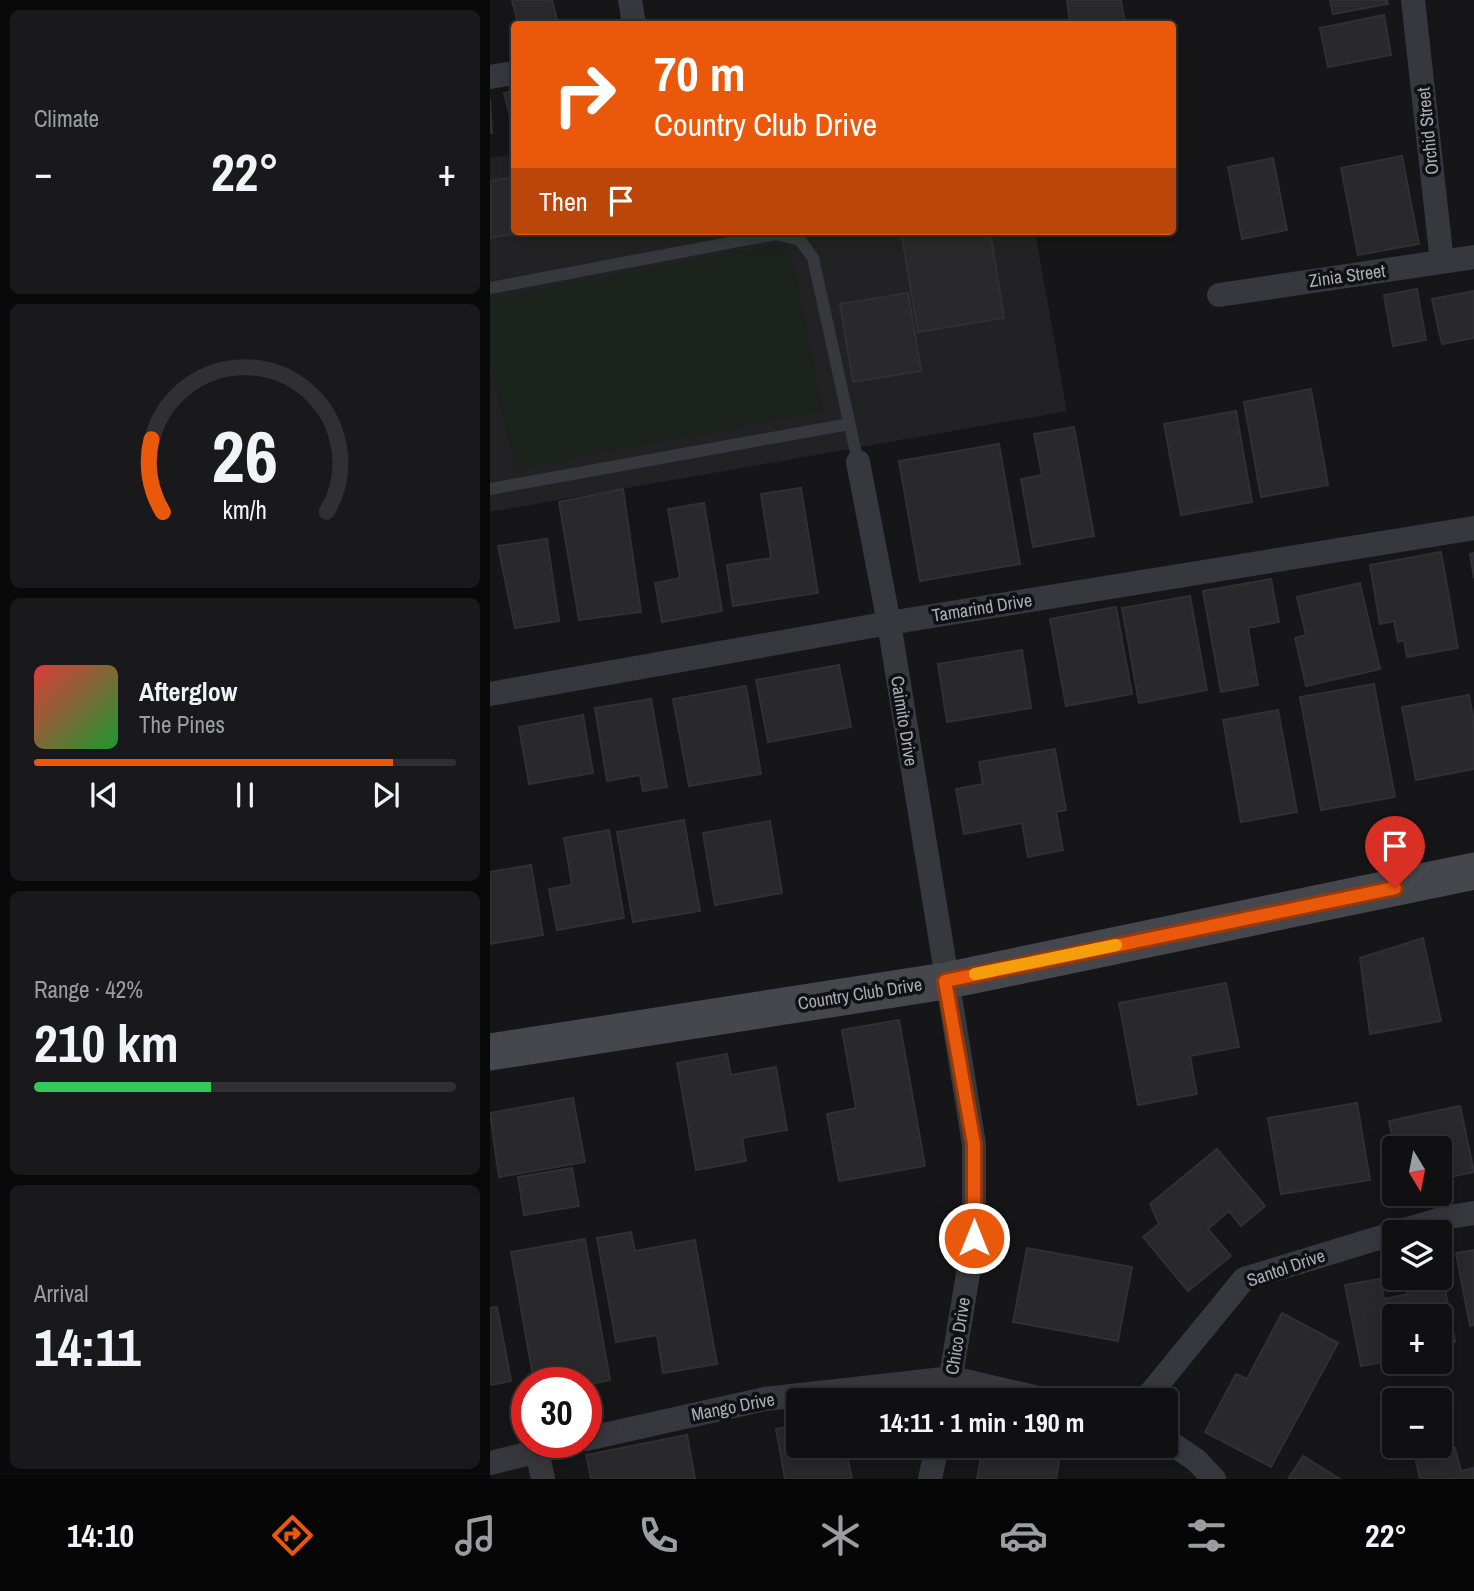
<!DOCTYPE html>
<meta charset="utf-8">
<style>
body{margin:0;font-family:"Archivo Narrow",sans-serif;background:#19191b;color:#f1f3f6;height:100vh;display:flex;flex-direction:column;font-size:26px;white-space:nowrap}
*{box-sizing:border-box;margin:0}
p{font-size:23px;color:#9c9d9f}
.icon{flex:none;width:38px;height:38px;fill:none;stroke:currentColor;stroke-width:2;stroke-linecap:round;stroke-linejoin:round}
.map{position:relative;flex:1;overflow:hidden}
.details{display:flex;flex-direction:column;gap:10px;padding:10px;background:#09090a;width:490px}
.details>*{flex:none}
.guide{position:absolute;left:21px;top:21px;width:665px;height:214px;border-radius:7px;box-shadow:0 4px 18px #0003,0 0 0 2px #303032;background:#ea580c;color:#fff;overflow:hidden}
.needle{width:46px;rotate:170deg}
.buttons{position:absolute;left:892px;top:1136px;display:grid;gap:14px}
.buttons a{display:grid;place-items:center;width:70px;height:70px;border-radius:7px;background:#101012;box-shadow:0 4px 18px #0003,0 0 0 2px #303032;font-size:35px}
.speed{position:absolute;left:21px;top:1367px;display:flex;gap:14px;font-size:35px;font-weight:700;text-align:center}
.speed>*{display:grid;place-content:center;width:91px;height:91px;border-radius:50%;background:#101012;box-shadow:0 4px 18px #0003,0 0 0 2px #303032;line-height:1}
.speed .limit{border:10px solid #d22;background:#fff;color:#111}
.pin{position:absolute;display:grid;place-items:center;width:60px;height:60px;color:#fff;margin:-72px -30px;border-radius:50% 50% 50% 0;rotate:-45deg;box-shadow:0 0 7px #0007}
.pin .icon{rotate:45deg}
.me{position:absolute;width:77px;margin:-38px;rotate:0deg;stroke-linejoin:round;filter:drop-shadow(0 0 5px #0008)}
.turn{display:flex;align-items:center;gap:24px;height:147px;padding:0 28px;font-size:32px}
.turn .icon{width:91px;height:91px;stroke-width:2.5}
.turn b{display:block;font-size:49px;line-height:60px}
.then{display:flex;align-items:center;height:66px;padding:0 28px;background:#0003;gap:14px;font-size:26px}
.big{font-size:52px;font-weight:800;line-height:1.1}
.details .tile{flex:1;display:flex;flex-direction:column;justify-content:center;gap:10px;min-width:0;padding:0 24px;border-radius:10px;background:#19191b}
.details .dial{align-items:center;gap:0}
.dial svg{height:182px;overflow:visible;fill:none;stroke:#303032;stroke-width:7;stroke-linecap:round;text-anchor:middle}
.dial text{fill:#f1f3f6;stroke:none}
.song{display:flex;align-items:center;gap:21px}
.cover{width:84px;height:84px;border-radius:10px;background:linear-gradient(135deg,hsl(0 70% 55%),hsl(130 70% 35%))}
.played{height:7px;border-radius:4px;background:linear-gradient(90deg,#ea580c 85%,#303032 85%)}
.keys{display:flex;justify-content:space-around;direction:ltr}
.heat{display:flex;justify-content:space-between;align-items:center;font-size:38px;direction:ltr}
.charge{height:10px;border-radius:5px;background:linear-gradient(90deg,#34c759 42%,#303032 0)}
.trip{position:absolute;left:296px;top:1388px;width:392px;height:70px;border-radius:7px;background:#101012;box-shadow:0 4px 18px #0003,0 0 0 2px #303032;font-weight:800;line-height:70px;text-align:center}
.tabs{display:flex;height:112px;justify-content:space-around;align-items:center;background:#060607;color:#9c9d9f}
.tabs .icon{width:49px;height:49px}
.tabs .active{color:#ea580c}
.tabs b{font-size:32px;color:#f1f3f6}
main{display:flex;flex:1;min-height:0}
.map>svg:first-child{display:block}
.built{fill:#222225}
.green{fill:#1c231d}
.building{fill:#29292c;stroke:#303034;stroke-width:2}
.lines{fill:none;stroke-linecap:round;stroke-linejoin:round}
.lane{stroke:#37383d;stroke-width:12}
.street{stroke:#37383d;stroke-width:24}
.secondary{stroke:#45474d;stroke-width:37}
.route-casing{stroke:#983908;stroke-width:18}
.route{stroke:#ea580c;stroke-width:12}
.slow{stroke:#f59e0b;stroke-width:12}
.labels{text-anchor:middle;stroke-width:7;stroke-linejoin:round;paint-order:stroke}
.street-label{font-size:18px;fill:#a8adb8;stroke:#111113}
</style>
<main>
<section class="details">
<div class="tile"><p>Climate</p>
<div class="heat"><a>−</a><b class="big">22°</b><a>+</a></div>
</div>
<div class="tile dial"><svg viewBox="0 0 100 80">
<path d="M14 69A42 42 0 1 1 86 69"/>
<path d="M14 69A42 42 0 0 1 9 37" stroke="#ea580c"/>
<text x="50" y="56" font-size="32" font-weight="700">26</text>
<text x="50" y="72" font-size="11">km/h</text>
</svg></div>
<div class="tile">
<div class="song"><i class="cover"></i><div><b>Afterglow</b><p>The Pines</p></div></div>
<div class="played"></div>
<div class="keys"><svg class="icon" aria-label="previous" viewBox="0 0 24 24"><path d="M18 5L8 12l10 7zM5 5v14"/></svg><svg class="icon" aria-label="pause" viewBox="0 0 24 24"><path d="M8 5v14M16 5v14"/></svg><svg class="icon" aria-label="next" viewBox="0 0 24 24"><path d="M6 5l10 7-10 7zM19 5v14"/></svg></div>
</div>
<div class="tile"><p>Range · 42%</p><b class="big">210 km</b><div class="charge"></div></div>
<div class="tile"><p>Arrival</p><b class="big">14:11</b></div>
</section>
<div class="map">
<svg width="984" height="1479" viewBox="0 0 984 1479">
<rect width="100%" height="100%" fill="#161618"/>
<path class="built" d="M24 154V231H545L577 411 0 512V158Z"/>
<path class="green" d="M299 242 333 411 25 469 0 363V298Z"/>
<path class="building" d="M22 0H62L68 23 28 24Z
M577 0H631L635 24H580Z
M840 0H897L898 4 843 14Z
M894 15 901 55 838 67 830 28Z
M24 91V133L14 93Z
M0 98 2 133H0Z
M912 156 929 244 868 255 851 168Z
M783 158 797 230 752 239 738 167Z
M24 177V231H42L0 238V181Z
M411 231H500L514 318 428 332Z
M927 289 936 340 903 346 894 295Z
M984 291V338L952 344 942 299Z
M418 293 431 371 363 382 350 304Z
M821 389 838 485 771 497 754 402Z
M746 411 762 502 691 515 674 424Z
M584 427 604 536 543 547 531 479 552 475 544 434Z
M509 444 530 564 430 581 409 461Z
M311 488 328 593 243 606 237 565 281 558 271 494Z
M133 489 151 612 89 620 69 502Z
M214 503 232 611 172 622 165 583 190 578 178 509Z
M57 539 69 621 25 628 8 546Z
M951 552 968 648 917 657 914 640 908 642 904 621 890 624 880 565Z
M984 553V578L980 554Z
M781 579 789 622 758 628 768 685 731 692 713 591Z
M870 583 890 669 816 686 805 638 816 635 807 597Z
M700 596 717 690 649 703 632 608Z
M626 607 642 694 576 706 560 619Z
M532 650 541 708 457 722 448 664Z
M349 665 361 727 278 742 266 680Z
M884 684 905 797 831 810 810 697Z
M256 686 271 774 199 786 183 699Z
M979 695 984 724V769L926 780 912 707Z
M161 699 177 787 153 791 150 775 117 781 105 708Z
M788 710 807 812 751 822 733 720Z
M93 715 103 773 39 784 29 727Z
M565 749 576 810 566 812 573 850 538 857 532 823 474 834 466 789 493 784 489 762Z
M194 820 210 911 143 922 127 832Z
M280 821 292 893 225 905 213 833Z
M119 830 134 918 67 930 59 889 82 885 74 838Z
M41 865 53 935 0 944V872Z
M933 938 951 1021 880 1034 870 958Z
M736 983 749 1047 700 1056 707 1094 648 1105 629 1003Z
M409 1020 435 1166 349 1181 337 1114 366 1108 352 1030Z
M237 1054 241 1075 286 1067 297 1130 252 1138 256 1161 206 1170 187 1063Z
M83 1098 95 1162 9 1177 0 1113Z
M867 1103 880 1180 791 1194 778 1118Z
M970 1106 984 1172 950 1179V1148L905 1149 899 1121Z
M727 1149 775 1206 751 1226 739 1211 718 1229 741 1256 698 1291 653 1237 669 1224 660 1204Z
M82 1168 89 1206 34 1215 28 1177Z
M141 1232 145 1251 205 1240 227 1364 173 1373 167 1335 126 1342 107 1238Z
M95 1239 120 1380 96 1385 44 1382 21 1252Z
M537 1248 642 1267 628 1341 523 1322Z
M984 1250V1325L980 1326 966 1253Z
M951 1268 965 1342 950 1345V1316H905V1360L871 1366 855 1285 890 1279 894 1299 918 1294 915 1278H950Z
M7 1307 21 1381 0 1385V1308Z
M792 1313 848 1343 781 1467 715 1432 746 1374 757 1379Z
M308 1425V1446H355L362 1479H295L286 1429Z
M197 1435 205 1479H101L96 1455Z
M493 1446H572L566 1479H487Z
M965 1448 971 1471 984 1468V1479H930L925 1457Z
M813 1456 850 1479H798Z"/>
<g class="lines">
<path class="lane" d="M0 288 286 234 310 240 323 258 368 462
M0 489 359 424"/>
<path class="street" d="M140 0 144 24
M923 0 952 262
M0 77 24 73
M729 295 984 257
M368 462 399 623 484 1144V1238L457 1400
M0 694 399 623 984 528
M908 1232 958 1217 984 1213
M655 1400 754 1279 905 1233
M96 1439 275 1399 462 1378 557 1400
M676 1440 706 1460 724 1479
M47 1451 53 1479
M0 1463 85 1442
M440 1479 447 1446"/>
<path class="secondary" d="M0 1052 455 981 984 871"/>
</g>
<g class="lines">
<g class="route-casing">
<path id="route" d="M484 1238V1144L455 981 905 888"/>
</g>
<use href="#route" class="route"/>
<path class="slow" d="M485 974 626 945"/>
</g>
<g class="labels">
<g class="street-label">
<text transform="translate(938 131) rotate(-96)" y="6">Orchid Street</text>
<text transform="translate(857 276) rotate(-8)" y="6">Zinia Street</text>
<text transform="translate(492 608) rotate(-9)" y="6">Tamarind Drive</text>
<text transform="translate(414 721) rotate(81)" y="6">Caimito Drive</text>
<text transform="translate(370 994) rotate(-9)" y="6">Country Club Drive</text>
<text transform="translate(796 1268) rotate(-19)" y="6">Santol Drive</text>
<text transform="translate(468 1336) rotate(-81)" y="6">Chico Drive</text>
<text transform="translate(243 1407) rotate(-11)" y="6">Mango Drive</text>
</g>
</g>
</svg>
<div class="buttons">
<a><svg class="needle" viewBox="-14 -14 28 28"><path d="M0-13l5 13h-10z" fill="#e53935"/><path d="M0 13l5-13h-10z" fill="#9c9d9f"/></svg></a>
<a><svg class="icon" aria-label="layers" viewBox="0 0 24 24"><path d="M12 4l9 5-9 5-9-5zM3 14l9 5 9-5"/></svg></a>
<a>+</a>
<a>−</a>
</div>
<div class="speed"><div class="limit">30</div></div>
<div class="pin" style="left:905px;top:888px;background:#d93025"><svg class="icon" aria-label="arrive" viewBox="0 0 24 24"><path d="M6 21V4h12l-3 4 3 4H6"/></svg></div>
<svg class="me" style="left:484px;top:1238px" viewBox="-20 -20 40 40"><circle r="17" fill="#ea580c" stroke="#fff" stroke-width="3"/><path d="M0-11L8 9 0 5-8 9z" fill="#fff"/></svg>
<div class="trip">14:11 · 1 min · 190 m</div>
<div class="guide">
<div class="turn"><svg class="icon" aria-label="right" viewBox="0 0 24 24"><path d="M7 20v-9h11M14 6l5 5-5 5"/></svg><div><b>70 m</b>Country Club Drive</div></div>
<div class="then">Then<svg class="icon" aria-label="arrive" viewBox="0 0 24 24"><path d="M6 21V4h12l-3 4 3 4H6"/></svg></div>
</div>
</div>
</main>
<nav class="tabs">
<b>14:10</b>
<svg class="icon active" aria-label="directions" viewBox="0 0 24 24"><path d="M12 3l9 9-9 9-9-9zM9 14v-3h6M13 9l2 2-2 2"/></svg>
<svg class="icon" aria-label="music" viewBox="0 0 24 24"><path d="M9 18V5l10-2v13"/><circle cx="6" cy="18" r="3"/><circle cx="16" cy="16" r="3"/></svg>
<svg class="icon" aria-label="phone" viewBox="0 0 24 24"><path d="M5 4h4l2 5-3 2q2 4 5 5l2-3 5 2v4C11 20 4 13 5 4z"/></svg>
<svg class="icon" aria-label="climate" viewBox="0 0 24 24"><path d="M12 3v18M4 7l16 10M4 17L20 7"/></svg>
<svg class="icon" aria-label="car" viewBox="0 0 24 24"><path d="M5 17H2v-5l4-1 3-4h7l3 4 3 1v5h-3M9 17h6M6 11h13"/><circle cx="7" cy="17" r="2"/><circle cx="17" cy="17" r="2"/></svg>
<svg class="icon" aria-label="filters" viewBox="0 0 24 24"><path d="M4 7h16M4 17h16"/><circle cx="9" cy="7" r="2"/><circle cx="15" cy="17" r="2"/></svg>
<b>22°</b>
</nav>
